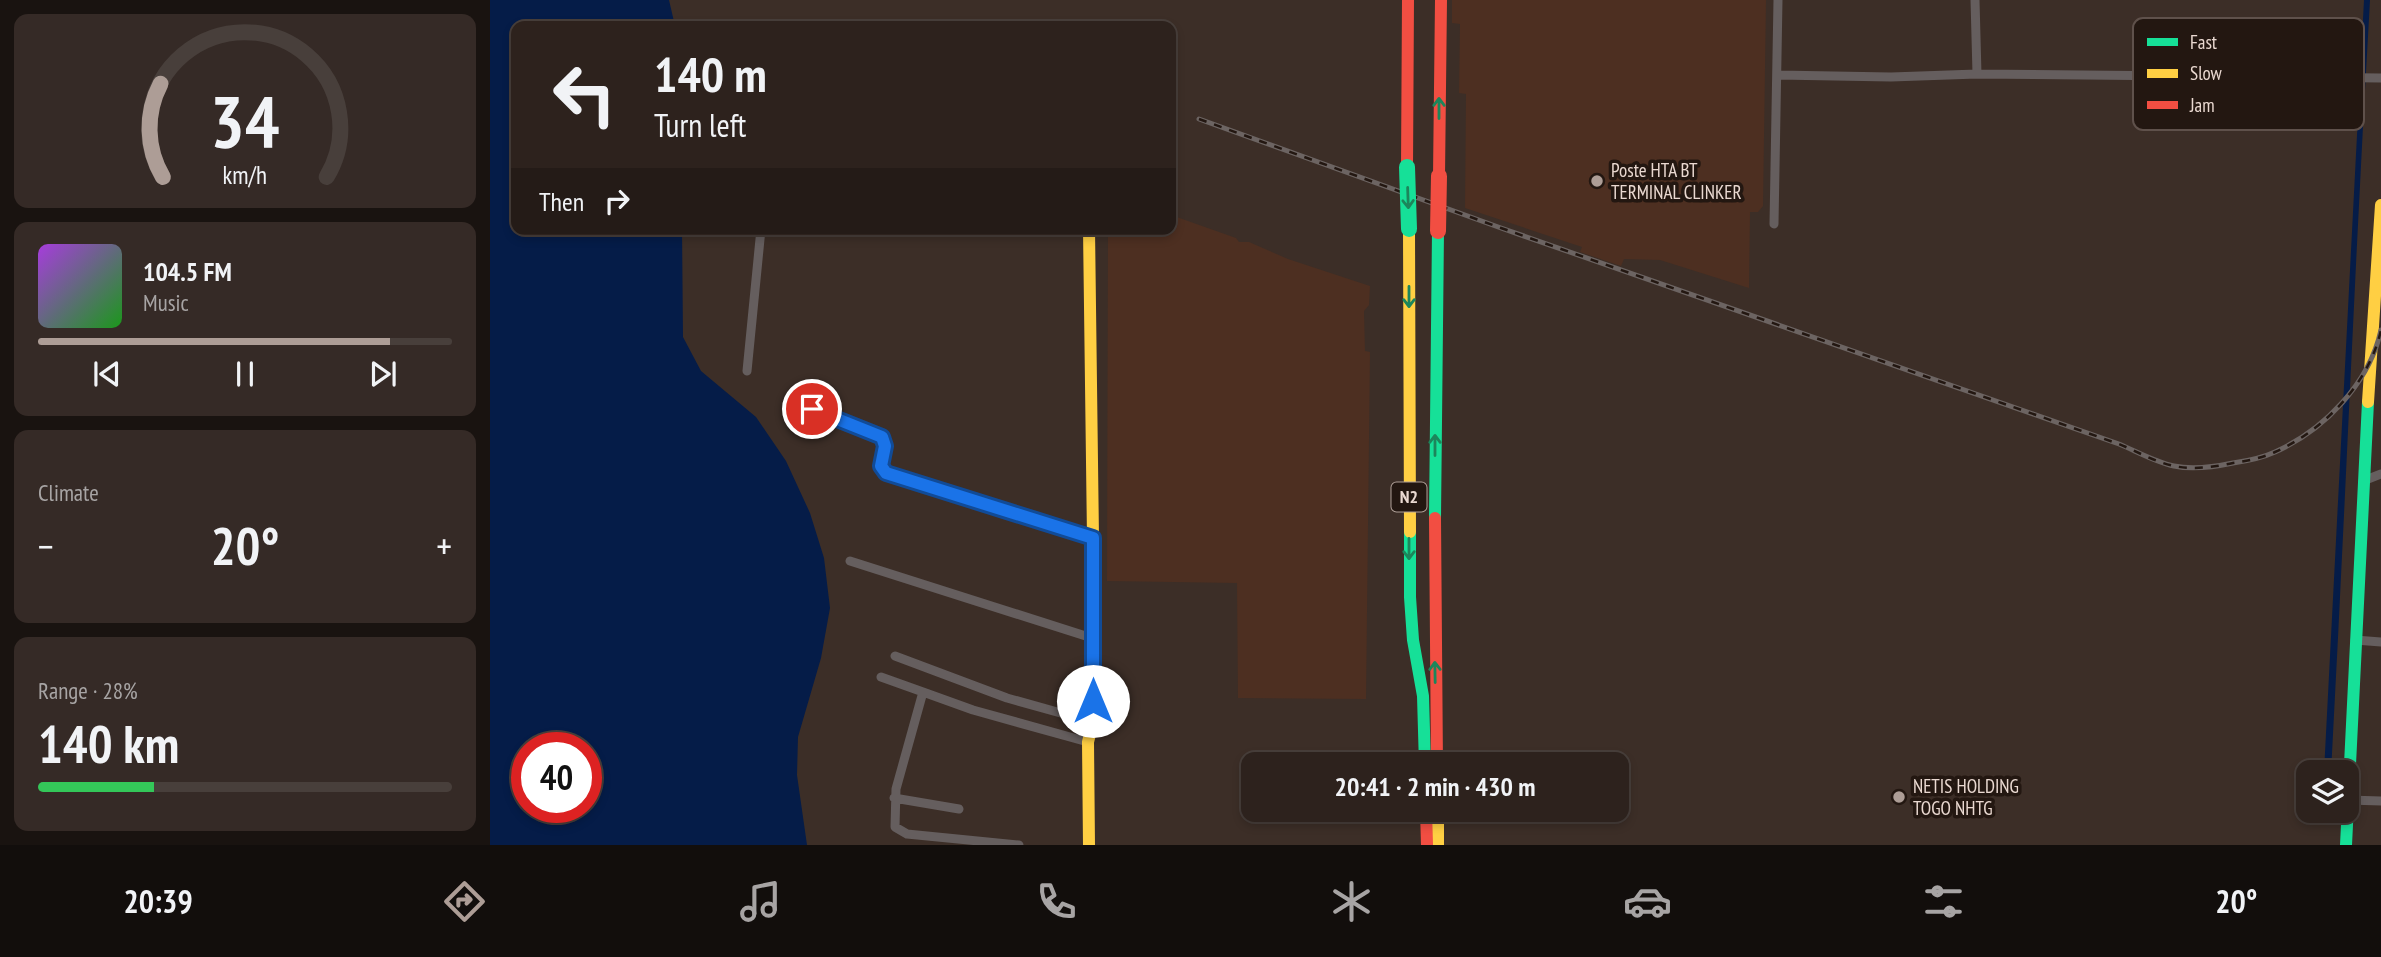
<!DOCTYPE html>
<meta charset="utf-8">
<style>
body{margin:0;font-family:"PT Sans Narrow",sans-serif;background:#352a26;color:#f1f3f6;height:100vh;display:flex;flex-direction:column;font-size:26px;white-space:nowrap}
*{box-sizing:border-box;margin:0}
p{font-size:23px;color:#a7a4a4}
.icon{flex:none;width:38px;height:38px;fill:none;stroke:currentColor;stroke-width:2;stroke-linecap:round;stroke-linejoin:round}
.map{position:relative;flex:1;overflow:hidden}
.sheet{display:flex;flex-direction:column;gap:14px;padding:14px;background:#191310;width:490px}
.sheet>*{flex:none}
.guide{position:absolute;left:21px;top:21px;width:665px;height:214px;border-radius:14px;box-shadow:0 4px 10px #0003,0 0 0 2px #483f3b;background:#2d221d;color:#f1f3f6;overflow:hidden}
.controls{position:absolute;left:1806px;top:760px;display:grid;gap:14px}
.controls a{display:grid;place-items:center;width:63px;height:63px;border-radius:14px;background:#2d221d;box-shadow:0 4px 10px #0003,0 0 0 2px #483f3b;font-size:35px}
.speed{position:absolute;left:21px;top:732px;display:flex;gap:14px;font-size:35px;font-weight:700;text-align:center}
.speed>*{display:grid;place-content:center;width:91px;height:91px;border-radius:50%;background:#2d221d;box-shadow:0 4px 10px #0003,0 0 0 2px #483f3b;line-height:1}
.speed .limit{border:10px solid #d22;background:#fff;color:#111}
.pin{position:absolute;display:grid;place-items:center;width:60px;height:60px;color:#fff;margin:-30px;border:4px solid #fff;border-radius:50%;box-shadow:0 2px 7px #0007}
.me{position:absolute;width:77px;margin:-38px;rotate:0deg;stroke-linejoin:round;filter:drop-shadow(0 0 5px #0008)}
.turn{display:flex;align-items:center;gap:24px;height:147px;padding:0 28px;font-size:32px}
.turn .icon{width:91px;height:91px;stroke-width:2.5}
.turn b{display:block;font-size:49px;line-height:60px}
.then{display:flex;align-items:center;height:66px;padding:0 28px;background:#0003;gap:14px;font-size:26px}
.big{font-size:52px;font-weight:700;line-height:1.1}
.sheet .tile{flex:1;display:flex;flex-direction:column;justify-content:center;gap:10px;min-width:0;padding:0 24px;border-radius:14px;background:#352a26}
.sheet .dial{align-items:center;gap:0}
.dial svg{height:182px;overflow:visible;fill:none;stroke:#483f3b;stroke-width:7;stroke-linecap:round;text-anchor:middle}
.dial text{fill:#f1f3f6;stroke:none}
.song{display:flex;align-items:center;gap:21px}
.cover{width:84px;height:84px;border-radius:10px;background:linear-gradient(135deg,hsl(280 70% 55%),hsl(120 70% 35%))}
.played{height:7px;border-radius:4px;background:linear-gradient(90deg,#ad9d96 85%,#483f3b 85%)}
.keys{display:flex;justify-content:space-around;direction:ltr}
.heat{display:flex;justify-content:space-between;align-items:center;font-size:38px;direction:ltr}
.charge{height:10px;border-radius:5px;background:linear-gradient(90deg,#34c759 28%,#483f3b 0)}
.trip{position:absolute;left:751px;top:752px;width:388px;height:70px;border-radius:14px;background:#2d221d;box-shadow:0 4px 10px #0003,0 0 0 2px #483f3b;font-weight:700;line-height:70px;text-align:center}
.dock{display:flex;height:112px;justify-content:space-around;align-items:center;background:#120e0c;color:#a7a4a4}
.dock .icon{width:49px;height:49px}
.dock .selected{color:#ad9d96}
.dock b{font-size:32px;color:#f1f3f6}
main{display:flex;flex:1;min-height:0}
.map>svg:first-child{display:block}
.built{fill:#4d2f21}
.water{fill:#051c48;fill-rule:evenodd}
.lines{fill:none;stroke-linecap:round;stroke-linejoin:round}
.street{stroke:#655e5e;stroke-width:9}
.fast{stroke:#16e098;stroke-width:12}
.slow{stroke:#ffcf43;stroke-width:12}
.jam{stroke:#f24e42;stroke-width:12}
.rail-casing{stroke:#6c6462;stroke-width:5}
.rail{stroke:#231711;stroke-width:2.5;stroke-dasharray:8;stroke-linecap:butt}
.fast-bridge{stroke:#16e098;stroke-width:16}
.jam-bridge{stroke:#f24e42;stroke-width:16}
.oneway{stroke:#1c865b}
.route-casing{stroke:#114b97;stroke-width:18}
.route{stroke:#1a73e8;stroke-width:12}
.poi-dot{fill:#ad9d96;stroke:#231711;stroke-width:2.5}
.labels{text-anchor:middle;stroke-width:7;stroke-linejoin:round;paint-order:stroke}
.shield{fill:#231711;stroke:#ae9f97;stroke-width:2}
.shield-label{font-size:18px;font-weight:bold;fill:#ead9d1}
.poi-label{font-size:19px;fill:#ead9d1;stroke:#231711;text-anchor:start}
.key{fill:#231711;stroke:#5f514b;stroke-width:2}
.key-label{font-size:19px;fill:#ead9d1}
</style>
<main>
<section class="sheet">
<div class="tile dial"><svg viewBox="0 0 100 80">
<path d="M14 69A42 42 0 1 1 86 69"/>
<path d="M14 69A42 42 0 0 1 13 28" stroke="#ad9d96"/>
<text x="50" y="56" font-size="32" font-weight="700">34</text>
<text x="50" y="72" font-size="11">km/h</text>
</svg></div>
<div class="tile">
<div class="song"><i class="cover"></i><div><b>104.5 FM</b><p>Music</p></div></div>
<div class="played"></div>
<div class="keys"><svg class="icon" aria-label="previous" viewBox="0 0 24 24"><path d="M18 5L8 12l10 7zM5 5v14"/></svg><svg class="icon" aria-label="pause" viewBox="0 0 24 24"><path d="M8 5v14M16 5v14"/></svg><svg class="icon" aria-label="next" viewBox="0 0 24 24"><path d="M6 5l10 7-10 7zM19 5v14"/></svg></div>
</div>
<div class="tile"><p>Climate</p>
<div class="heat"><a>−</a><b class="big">20°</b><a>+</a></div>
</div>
<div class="tile"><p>Range · 28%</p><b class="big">140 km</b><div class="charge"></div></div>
</section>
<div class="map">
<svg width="1891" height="845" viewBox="0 0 1891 845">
<rect width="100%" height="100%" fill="#3c2e27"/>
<path class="built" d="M962 0H1276L1273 206 1268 212H1260L1259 288 1170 260 1134 259 1131 266 1090 252 1092 247 975 208 976 94 969 93 970 24 962 23Z
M681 215 746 238 749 242H759L798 259 880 286 879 305 874 311 875 351 880 352 876 699 748 698 747 583 617 581 618 229H681Z"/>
<path class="water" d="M0 0H179L185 26H26V229H192L193 337 211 371 266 417 296 461 320 513 334 558 340 608 331 658 308 737 307 775 317 845H0ZM96 747V807H37V747Z
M1874 0H1880C1865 257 1855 515 1841 772H1834Z"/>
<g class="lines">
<path class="street" d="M1485 0 1487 74
M1287 75 1401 77 1487 74 1891 78
M1284 224 1288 0
M257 371 271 229
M322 409 392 437 395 446 391 466 396 473 603 538
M1873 481 1891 474
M360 561 602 638
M1865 640 1891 642
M405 656 517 698 603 722
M391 677 433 692 406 789 405 827 417 834 529 845
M433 692 483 710 598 742
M404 798 469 809
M1858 800 1891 801"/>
<path class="fast" d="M945 518 948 231
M920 532V597L923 640 933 696 935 765
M1856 845 1878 402"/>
<path class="slow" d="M599 229 604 616 602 638 603 722 598 742 599 845
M919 229 920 532
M1878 402 1891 205
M948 810V845"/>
<path class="jam" d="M917 167 918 0
M949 176 951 0
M945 518 947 765
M936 810 937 845"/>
<g class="rail-casing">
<path id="rail" d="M709 119 1011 228 1629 444C1646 451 1665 462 1684 466 1703 470 1724 467 1743 463 1757 461 1772 458 1785 452 1834 430 1879 384 1891 330"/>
</g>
<use href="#rail" class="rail"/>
<path class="fast-bridge" d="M917 167 919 229"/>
<path class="jam-bridge" d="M948 231 949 176"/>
</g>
<defs><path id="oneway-shaft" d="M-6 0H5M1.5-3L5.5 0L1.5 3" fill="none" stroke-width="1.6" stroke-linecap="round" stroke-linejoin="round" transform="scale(1.75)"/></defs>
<g class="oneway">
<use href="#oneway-shaft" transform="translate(949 108) rotate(-90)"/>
<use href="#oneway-shaft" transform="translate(918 198) rotate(88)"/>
<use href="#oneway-shaft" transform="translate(919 297) rotate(90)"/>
<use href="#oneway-shaft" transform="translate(945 445) rotate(-90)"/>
<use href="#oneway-shaft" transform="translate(919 549) rotate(90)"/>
<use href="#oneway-shaft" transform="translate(945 672) rotate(-91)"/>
</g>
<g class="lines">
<g class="route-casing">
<path id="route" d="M322 409 392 437 395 446 391 466 396 473 603 538V701"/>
</g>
<use href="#route" class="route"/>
</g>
<g class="poi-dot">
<circle cx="1107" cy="181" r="7"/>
<circle cx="1409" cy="797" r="7"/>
</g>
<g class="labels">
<rect class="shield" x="901.5" y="482.5" width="35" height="29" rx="5"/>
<g class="shield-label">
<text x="919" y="503">N2</text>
</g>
<g class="poi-label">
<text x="1121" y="177">Poste HTA BT<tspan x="1121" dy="22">TERMINAL CLINKER</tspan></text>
<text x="1423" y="793">NETIS HOLDING<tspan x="1423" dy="22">TOGO NHTG</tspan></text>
</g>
</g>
<rect x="1643" y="18" width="231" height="112" rx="10" class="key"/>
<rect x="1657" y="38" width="31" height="8" fill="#16e098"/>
<rect x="1657" y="69" width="31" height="9" fill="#ffcf43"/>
<rect x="1657" y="101" width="31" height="8" fill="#f24e42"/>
<g class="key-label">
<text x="1700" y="49">Fast</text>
<text x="1700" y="80">Slow</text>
<text x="1700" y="112">Jam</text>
</g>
</svg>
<div class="controls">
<a><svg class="icon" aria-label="layers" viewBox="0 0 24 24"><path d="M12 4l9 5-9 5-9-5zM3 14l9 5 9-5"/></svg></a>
</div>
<div class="speed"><div class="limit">40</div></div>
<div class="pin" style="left:322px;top:409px;background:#d93025"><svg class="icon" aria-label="arrive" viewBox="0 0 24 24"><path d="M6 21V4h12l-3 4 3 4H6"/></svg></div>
<svg class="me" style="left:603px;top:701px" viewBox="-20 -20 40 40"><circle r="19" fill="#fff"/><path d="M0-13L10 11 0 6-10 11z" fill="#1a73e8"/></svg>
<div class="trip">20:41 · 2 min · 430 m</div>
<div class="guide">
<div class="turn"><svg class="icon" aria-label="left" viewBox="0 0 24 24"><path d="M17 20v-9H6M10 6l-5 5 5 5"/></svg><div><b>140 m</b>Turn left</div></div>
<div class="then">Then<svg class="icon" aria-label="right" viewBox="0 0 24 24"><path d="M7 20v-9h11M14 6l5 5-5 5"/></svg></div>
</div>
</div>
</main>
<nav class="dock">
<b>20:39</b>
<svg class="icon selected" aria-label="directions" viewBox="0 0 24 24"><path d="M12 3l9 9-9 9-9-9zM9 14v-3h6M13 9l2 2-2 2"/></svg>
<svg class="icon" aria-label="music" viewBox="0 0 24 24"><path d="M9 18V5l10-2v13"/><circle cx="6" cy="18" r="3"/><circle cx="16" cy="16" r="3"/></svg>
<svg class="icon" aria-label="phone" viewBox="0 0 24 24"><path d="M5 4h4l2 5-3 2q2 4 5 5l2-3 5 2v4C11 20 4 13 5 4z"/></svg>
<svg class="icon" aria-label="climate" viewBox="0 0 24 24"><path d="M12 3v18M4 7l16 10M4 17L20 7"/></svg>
<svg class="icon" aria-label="car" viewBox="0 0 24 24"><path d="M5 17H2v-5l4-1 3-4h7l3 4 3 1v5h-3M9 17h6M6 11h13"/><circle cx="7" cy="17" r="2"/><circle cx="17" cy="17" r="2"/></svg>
<svg class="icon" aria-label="filters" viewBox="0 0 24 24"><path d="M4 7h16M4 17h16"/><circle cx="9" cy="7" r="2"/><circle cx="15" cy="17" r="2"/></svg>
<b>20°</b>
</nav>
